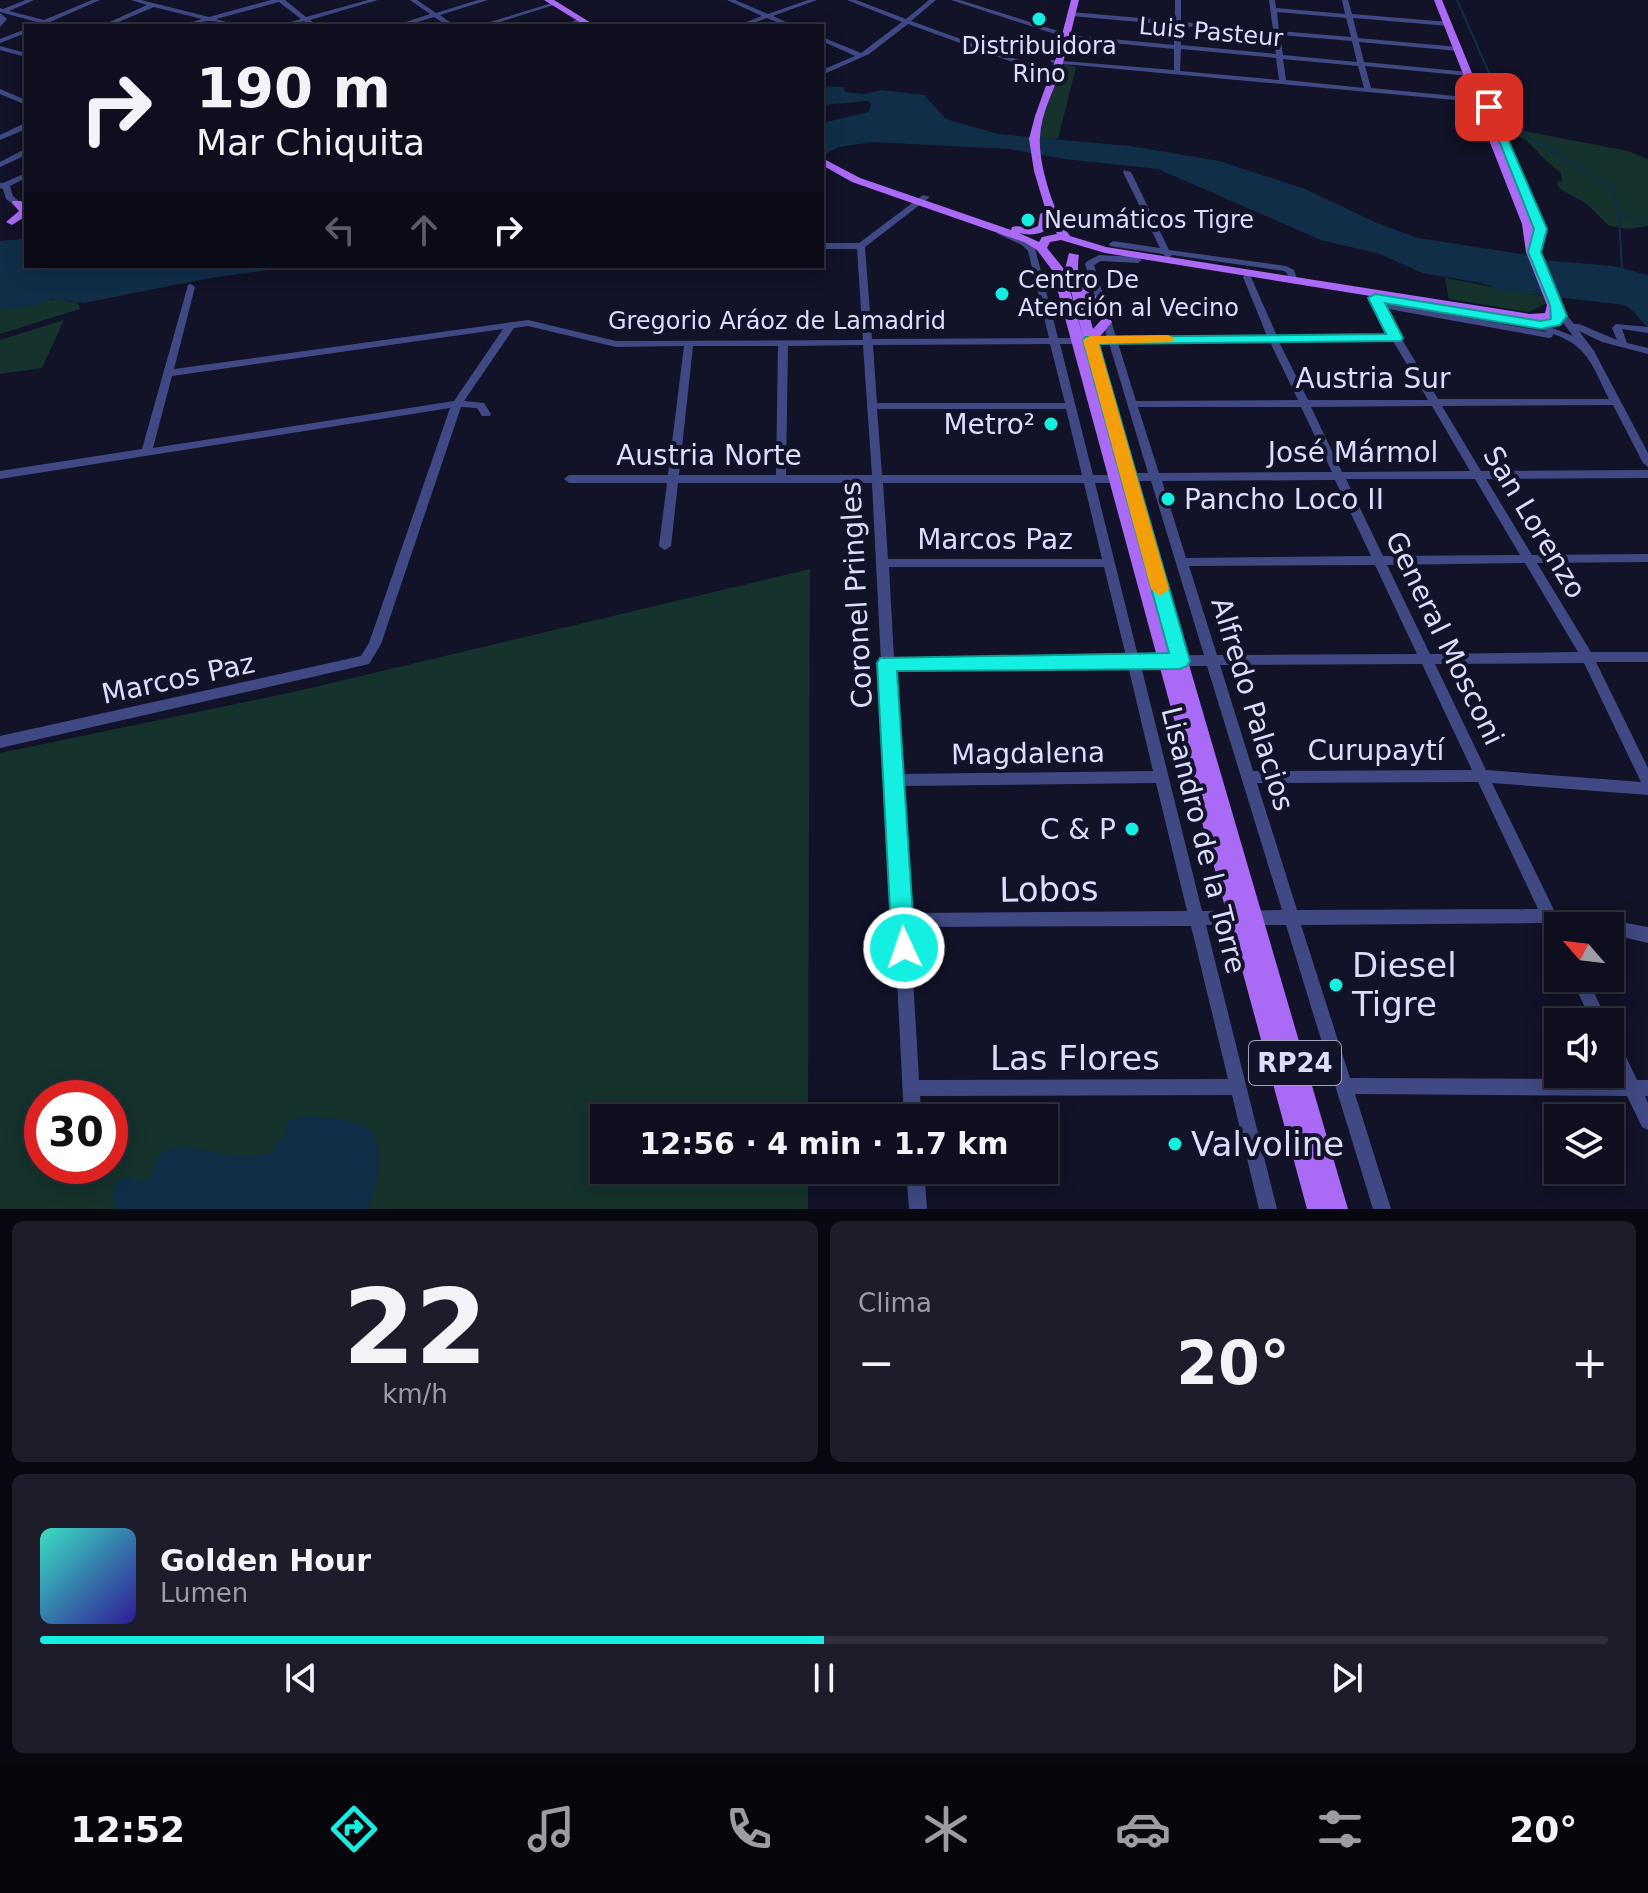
<!DOCTYPE html>
<html lang="es">
<meta charset="utf-8">
<style>
body{margin:0;font-family:"DejaVu Sans",sans-serif;background:#1c1c2b;color:#f1f3f6;height:100vh;display:flex;flex-direction:column;font-size:30px;white-space:nowrap}
*{box-sizing:border-box;margin:0}
p{font-size:26px;color:#9b9ca4}
.icon{flex:none;width:44px;height:44px;fill:none;stroke:currentColor;stroke-width:2;stroke-linecap:round;stroke-linejoin:round}
.map{position:relative;height:1209px;overflow:hidden}
.panel{display:flex;flex-direction:column;gap:12px;padding:12px;background:#080810;flex:1}
.panel>*{flex:none}
.banner{position:absolute;left:24px;top:24px;width:800px;height:244px;border-radius:0px;box-shadow:0 4px 20px #0003,0 0 0 2px #2e2e3c;background:#0e0e1e;color:#f1f3f6;overflow:hidden}
.needle{width:52px;rotate:298deg}
.controls{position:absolute;left:1544px;top:912px;display:grid;gap:16px}
.controls a{display:grid;place-items:center;width:80px;height:80px;border-radius:0px;background:#0e0e1e;box-shadow:0 4px 20px #0003,0 0 0 2px #2e2e3c;font-size:40px}
.speed{position:absolute;left:24px;top:1080px;display:flex;gap:16px;font-size:40px;font-weight:700;text-align:center}
.speed>*{display:grid;place-content:center;width:104px;height:104px;border-radius:50%;background:#0e0e1e;box-shadow:0 4px 20px #0003,0 0 0 2px #2e2e3c;line-height:1}
.speed .limit{border:12px solid #d22;background:#fff;color:#111}
.pin{position:absolute;display:grid;place-items:center;width:68px;height:68px;color:#fff;margin:-34px;border-radius:16px;box-shadow:0 4px 12px #0006}
.me{position:absolute;width:88px;margin:-44px;rotate:357deg;stroke-linejoin:round;filter:drop-shadow(0 0 6px #0008)}
.turn{display:flex;align-items:center;gap:28px;height:168px;padding:0 40px;font-size:36px}
.turn .icon{width:104px;height:104px;stroke-width:2.5}
.turn b{display:block;font-size:56px;line-height:68px}
.lanes{display:flex;align-items:center;height:76px;padding:0 40px;background:#0003;justify-content:center;gap:40px;direction:ltr}
.lanes .off{opacity:.35}
.big{font-size:60px;font-weight:800;line-height:1.1}
.panel .card{flex:1;display:flex;flex-direction:column;justify-content:center;gap:12px;min-width:0;padding:0 28px;border-radius:12px;background:#1c1c2b}
.panel .dial{align-items:center;gap:0}
.dial b{font-size:104px;line-height:1}
.song{display:flex;align-items:center;gap:24px}
.cover{width:96px;height:96px;border-radius:12px;background:linear-gradient(135deg,hsl(170 70% 55%),hsl(250 70% 35%))}
.played{height:8px;border-radius:4px;background:linear-gradient(90deg,#15efe2 50%,#2e2e3c 50%)}
.keys{display:flex;justify-content:space-around;direction:ltr}
.heat{display:flex;justify-content:space-between;align-items:center;font-size:44px;direction:ltr}
.panel .tiles{flex:1;display:grid;gap:12px;grid-template-columns:1fr 1fr}
.card:last-child{grid-column:span 2}
.trip{position:absolute;left:590px;top:1104px;width:468px;height:80px;border-radius:0px;background:#0e0e1e;box-shadow:0 4px 20px #0003,0 0 0 2px #2e2e3c;font-weight:800;line-height:80px;text-align:center}
.menu{display:flex;height:128px;justify-content:space-around;align-items:center;background:#06060c;color:#9b9ca4}
.menu .icon{width:56px;height:56px}
.menu .active{color:#15efe2}
.menu b{font-size:36px;color:#f1f3f6}
.map>svg:first-child{display:block}
.green{fill:#15322c;fill-rule:evenodd}
.water{fill:#112e49}
.lines{fill:none;stroke-linecap:round;stroke-linejoin:round}
.stream{stroke:#112e49;stroke-width:2}
.minor{fill:#414984;fill-rule:evenodd}
.major{fill:#ab6af5;fill-rule:evenodd}
.route{fill:#15efe2;stroke:#0e9b93;stroke-width:2}
.slow{fill:#f59e0b}
.poi-dot{fill:#15efe2;stroke:#121228;stroke-width:3}
.labels{text-anchor:middle;stroke-width:8;stroke-linejoin:round;paint-order:stroke}
.far-street-label{font-size:24px;fill:#dcddfd;stroke:#121228}
.far-poi-label{font-size:24px;fill:#dcddfd;stroke:#121228;text-anchor:start}
.shield{fill:#121228;stroke:#9fa0bd;stroke-width:2}
.shield-label{font-size:26px;font-weight:bold;fill:#dcddfd}
.street-label{font-size:28px;fill:#dcddfd;stroke:#121228}
.poi-label{font-size:28px;fill:#dcddfd;stroke:#121228;text-anchor:end}
.near-street-label{font-size:34px;fill:#dcddfd;stroke:#121228}
.near-poi-label{font-size:34px;fill:#dcddfd;stroke:#121228;text-anchor:start}
</style>
<div class="map">
<svg width="1648" height="1209" viewBox="0 0 1648 1209">
<rect width="100%" height="100%" fill="#121228"/>
<path class="green" d="M1064 64 1076 67 1058 139 1036 138 1037 128Z
M1512 122 1522 130 1534 133 1628 151 1648 159V226L1628 229 1609 226 1587 204 1560 189 1557 182 1562 181 1561 173C1549 164 1540 154 1530 144 1523 137 1514 135 1507 127Z
M1445 278 1546 297 1547 303 1529 312 1449 299Z
M55 299 78 303 80 309 0 334V310Z
M64 320 42 368 0 374V340Z
M810 569 808 1118H604V1170H808V1209H0V753L298 691ZM42 1098H110V1166H42Z"/>
<path class="water" d="M822 86 844 87 845 92 865 94 882 90 924 95 946 119 998 134 1130 146 1219 161 1305 189 1379 224 1418 238 1528 255 1542 260 1613 266 1648 275V327C1639 320 1634 309 1624 305L1505 291 1481 283 1422 273 1380 254 1321 240 1158 169 1064 159 1009 149 873 142 839 147 822 156V123L868 112 871 105 868 101 822 105Z
M22 239 26 240V266H297L210 278 84 303 52 299 38 305 0 310V241Z
M306 1116C343 1119 386 1118 379 1167 377 1182 374 1196 367 1209H114C112 1194 113 1178 131 1177L139 1183 152 1177C158 1130 196 1150 228 1155 242 1158 254 1154 267 1155L282 1138 289 1120Z"/>
<g class="lines">
<path class="stream" d="M1457 0 1512 125 1612 189 1619 216 1622 271
M1620 216 1648 220"/>
<path class="minor" d="M26 0H34L9 11 44 20 92 0H100L50 22 62 26H52L0 12V8L3 9Z
M131 0H141L209 17 271 0H285L306 17 368 0H378L310 20 317 26H310L304 21 288 26H278L301 19 279 2 216 19 239 26C229 26 220 21 210 21 200 21 191 26 181 26L202 19 154 7 109 26H101L147 5Z
M410 0H417L436 13 478 0H488L440 15 455 26H448L434 17 404 26H394L430 14Z
M727 0H735L768 14 808 0H817L773 16 794 26H786L767 18 745 26H736L762 16Z
M847 0H856L906 19 929 0H936L911 21 1019 60 1060 70 1057 72 1015 63 908 24 869 54 822 75V70L855 56 822 41V37L861 53 902 22Z
M951 0H960L1071 35 1174 45V25L1071 16 1068 14 1071 12 1175 21V0H1181V22L1273 30 1269 0H1275L1276 8 1345 14 1342 0H1348L1352 14 1449 22 1452 24 1449 26 1353 18 1358 38 1458 47 1461 49 1458 51 1359 42 1364 62 1469 72 1472 74 1469 76 1365 66 1371 88 1487 99 1491 101 1487 103 1053 63 1050 61 1051 60 1174 70V49L1070 39ZM1277 12 1346 18 1351 37 1279 31ZM1181 26 1273 34 1276 54 1181 45ZM1280 35 1352 41 1357 62 1283 55ZM1181 49 1276 58 1279 80 1180 71ZM1283 59 1358 66 1364 88 1286 80Z
M552 3 557 4 487 26H477Z
M0 13 7 19 0 27Z
M582 18 584 19V21L570 26H560Z
M26 29V33L0 43V39Z
M0 46 26 53V57L0 50Z
M0 89 26 100V105L0 94Z
M23 124H26V129L0 140V135Z
M23 150H26V155L0 167V162Z
M1124 170 1131 172 1169 250 1286 266 1294 270 1297 279 1296 281H1290L1287 273 1284 271 1172 255 1168 259 1163 254 1110 246 1109 244 1113 241 1160 248 1123 172Z
M26 173V178L10 186 13 196 21 203 14 205 6 199 3 189 0 188V183H3Z
M923 195 930 197 865 247 872 339 1049 338 1028 251 1022 245 996 233C1007 228 1026 240 1035 248L1058 338H1078L1083 341 1078 344H1060L1093 475H1117L1122 479 1117 483H1095L1138 656 1204 655 1151 481H1127L1122 477 1127 473H1148L1109 343H1090L1085 340 1090 337H1107L1085 264 1086 262 1099 255 1138 257 1142 260 1138 263 1101 261 1094 265 1116 337 1267 336 1243 277 1247 274 1251 277 1277 336 1389 335 1374 310 1369 292 1373 289 1377 292 1381 302 1547 332 1537 327 1542 324 1573 336 1552 308 1554 306H1560L1574 324H1579L1617 340 1612 328 1616 324 1648 327V333L1622 329 1627 343 1648 348V354L1602 342 1579 331 1594 351 1648 453V467L1643 463 1613 405 1442 406 1481 471 1648 470V478L1486 479 1532 555 1648 554V562L1537 563 1591 652H1648V662H1596L1648 768V795L1492 783 1554 910 1648 927V943L1610 934V926H1558V943L1553 940 1545 923 1301 925 1350 1078 1619 1079 1610 1060V1034L1616 1036 1637 1080H1648V1096H1645L1648 1103V1130L1642 1127 1627 1096 1355 1094 1391 1209H1373L1286 925H1206L1277 1209H1259L1232 1095 920 1096 922 1118H904L872 483H678L671 546 665 550 659 546 667 483H569L564 479 569 475H668L684 346 616 347 528 326 514 328 464 401 484 403 491 414 490 416H482L477 408 461 407 381 644 369 664 0 748V736L361 656 369 643 450 408 0 479V471L142 449 188 285 191 284 195 287 174 369 528 320 616 341 863 340 857 249H822V243H859ZM1383 308 1549 338 1552 337 1553 334C1589 346 1593 368 1609 399H1438ZM503 329 454 401 153 448 172 376ZM1393 341 1428 400H1308L1279 342ZM1270 342 1298 400 1136 401 1118 343ZM1050 344 1065 403H877L873 345ZM863 345 872 475H786L788 346ZM693 346H778L776 475H679ZM1432 406 1470 471 1342 472 1311 407ZM1138 407H1301L1332 472 1159 473ZM877 409H1066L1082 475H882ZM1346 479H1475L1520 555 1383 556ZM1335 480 1371 556 1186 558 1162 481ZM883 483H1084L1102 559H888ZM1525 563 1578 652 1430 654 1387 565ZM1375 565 1417 654 1217 655 1189 566ZM889 567H1104L1126 656 894 658ZM1584 663 1641 782 1486 770 1435 664ZM1422 664 1472 770 1253 771 1220 665ZM1128 666 1153 771 901 774 895 668ZM1141 666H1207L1282 910 1202 911ZM1478 782 1538 909 1297 910 1257 783ZM1156 783 1187 911 909 913 902 786ZM1191 926 1228 1079 919 1080 910 927Z
M1571 978H1587L1608 1022H1592Z
M906 1170H924L927 1209H909Z"/>
<path class="major" d="M544 0H554L596 26H586Z
M1071 0H1079C1073 22 1069 44 1062 66 1055 89 1041 112 1040 137 1038 164 1054 214 1070 236L1106 247 1530 314 1545 313 1547 305 1526 252 1522 224 1434 0H1442L1534 224 1538 252 1559 305 1555 319 1530 322 1105 253 1061 240 1050 242 1047 248 1064 269 1084 340 1065 269 1069 253 1079 255C1077 268 1077 283 1088 292 1093 296 1101 297 1106 301L1100 305 1085 300 1093 329 1102 319H1110L1112 322 1097 340 1124 438 1122 441H1113L1132 511 1138 509 1145 514 1348 1209H1307L1052 270 1037 250 1024 242 852 182 822 165V158L860 178 1011 230 1012 227C1021 224 1029 231 1038 226L1040 214 1046 211 1034 171 1029 139 1035 116 1056 58ZM1051 222 1057 234 1042 237 1039 242 1019 233C1031 236 1047 235 1051 222Z
M13 201H21L26 206V216L12 225 6 222 19 211 12 203Z"/>
</g>
<path class="route" d="M1485 105 1494 107 1547 229 1541 252 1567 316 1560 325 1541 329 1385 303 1403 338 1401 341 1099 344 1190 661 1187 666 1180 669 897 671 915 948 912 956 904 960 895 956 892 948 877 663 880 658 1169 653 1083 340 1085 337 1386 334 1368 298 1375 294 1541 321 1551 319 1550 305 1528 252 1534 229Z"/>
<path class="slow" d="M1168 335 1175 339 1173 342 1099 344 1169 589 1160 596 1151 589 1083 340 1090 336Z"/>
<g class="poi-dot">
<circle cx="1039" cy="19" r="8"/>
<circle cx="1028" cy="220" r="8"/>
<circle cx="1002" cy="294" r="8"/>
<circle cx="1051" cy="424" r="8"/>
<circle cx="1168" cy="499" r="8"/>
<circle cx="1132" cy="829" r="8"/>
<circle cx="1336" cy="985" r="8"/>
<circle cx="1175" cy="1144" r="8"/>
</g>
<g class="labels">
<g class="far-street-label">
<text transform="translate(1211 32) rotate(5)" y="8">Luis Pasteur</text>
<text x="777" y="329">Gregorio Aráoz de Lamadrid</text>
</g>
<g class="far-poi-label">
<text x="1039" y="54" text-anchor="middle">Distribuidora<tspan x="1039" dy="28">Rino</tspan></text>
<text x="1044" y="228">Neumáticos Tigre</text>
<text x="1018" y="288">Centro De<tspan x="1018" dy="28">Atención al Vecino</tspan></text>
</g>
<rect class="shield" x="1249" y="1041" width="92" height="44" rx="6"/>
<g class="shield-label">
<text x="1295" y="1072">RP24</text>
</g>
<g class="street-label">
<text x="1373" y="388">Austria Sur</text>
<text x="1353" y="462">José Mármol</text>
<text x="709" y="465">Austria Norte</text>
<text transform="translate(1535 522) rotate(59)" y="10">San Lorenzo</text>
<text x="995" y="549">Marcos Paz</text>
<text transform="translate(856 595) rotate(-93)" y="10">Coronel Pringles</text>
<text transform="translate(1445 638) rotate(64)" y="10">General Mosconi</text>
<text transform="translate(178 678) rotate(-12)" y="10">Marcos Paz</text>
<text transform="translate(1253 704) rotate(73)" y="10">Alfredo Palacios</text>
<text x="1376" y="760">Curupaytí</text>
<text transform="translate(1028 753) rotate(-1)" y="10">Magdalena</text>
<text transform="translate(1204 840) rotate(76)" y="10">Lisandro de la Torre</text>
</g>
<g class="poi-label">
<text x="1035" y="434">Metro²</text>
<text x="1184" y="509" text-anchor="start">Pancho Loco II</text>
<text x="1116" y="839">C &amp; P</text>
</g>
<g class="near-street-label">
<text transform="translate(1049 889) rotate(-1)" y="12">Lobos</text>
<text x="1075" y="1070">Las Flores</text>
</g>
<g class="near-poi-label">
<text x="1352" y="977">Diesel<tspan x="1352" dy="39">Tigre</tspan></text>
<text x="1191" y="1156">Valvoline</text>
</g>
</g>
</svg>
<div class="controls">
<a><svg class="needle" viewBox="-14 -14 28 28"><path d="M0-13l5 13h-10z" fill="#e53935"/><path d="M0 13l5-13h-10z" fill="#9b9ca4"/></svg></a>
<a><svg class="icon" aria-label="sound" viewBox="0 0 24 24"><path d="M4 9h4l5-4v14l-5-4H4zM17 9q2 3 0 6"/></svg></a>
<a><svg class="icon" aria-label="layers" viewBox="0 0 24 24"><path d="M12 4l9 5-9 5-9-5zM3 14l9 5 9-5"/></svg></a>
</div>
<div class="speed"><div class="limit">30</div></div>
<div class="pin" style="left:1489px;top:107px;background:#d93025"><svg class="icon" aria-label="arrive" viewBox="0 0 24 24"><path d="M6 21V4h12l-3 4 3 4H6"/></svg></div>
<svg class="me" style="left:904px;top:948px" viewBox="-20 -20 40 40"><circle r="17" fill="#15efe2" stroke="#fff" stroke-width="3"/><path d="M0-11L8 9 0 5-8 9z" fill="#fff"/></svg>
<div class="trip">12:56 · 4 min · 1.7 km</div>
<div class="banner">
<div class="turn"><svg class="icon" aria-label="right" viewBox="0 0 24 24"><path d="M7 20v-9h11M14 6l5 5-5 5"/></svg><div><b>190 m</b>Mar Chiquita</div></div>
<div class="lanes"><svg class="icon off" aria-label="left" viewBox="0 0 24 24"><path d="M17 20v-9H6M10 6l-5 5 5 5"/></svg><svg class="icon off" aria-label="ahead" viewBox="0 0 24 24"><path d="M12 20V5M6 11l6-6 6 6"/></svg><svg class="icon" aria-label="right" viewBox="0 0 24 24"><path d="M7 20v-9h11M14 6l5 5-5 5"/></svg></div>
</div>
</div>
<section class="panel">
<div class="tiles">
<div class="card dial"><b>22</b><p>km/h</p></div>
<div class="card"><p>Clima</p>
<div class="heat"><a>−</a><b class="big">20°</b><a>+</a></div>
</div>
<div class="card">
<div class="song"><i class="cover"></i><div><b>Golden Hour</b><p>Lumen</p></div></div>
<div class="played"></div>
<div class="keys"><svg class="icon" aria-label="previous" viewBox="0 0 24 24"><path d="M18 5L8 12l10 7zM5 5v14"/></svg><svg class="icon" aria-label="pause" viewBox="0 0 24 24"><path d="M8 5v14M16 5v14"/></svg><svg class="icon" aria-label="next" viewBox="0 0 24 24"><path d="M6 5l10 7-10 7zM19 5v14"/></svg></div>
</div>
</div>
</section>
<nav class="menu">
<b>12:52</b>
<svg class="icon active" aria-label="directions" viewBox="0 0 24 24"><path d="M12 3l9 9-9 9-9-9zM9 14v-3h6M13 9l2 2-2 2"/></svg>
<svg class="icon" aria-label="music" viewBox="0 0 24 24"><path d="M9 18V5l10-2v13"/><circle cx="6" cy="18" r="3"/><circle cx="16" cy="16" r="3"/></svg>
<svg class="icon" aria-label="phone" viewBox="0 0 24 24"><path d="M5 4h4l2 5-3 2q2 4 5 5l2-3 5 2v4C11 20 4 13 5 4z"/></svg>
<svg class="icon" aria-label="climate" viewBox="0 0 24 24"><path d="M12 3v18M4 7l16 10M4 17L20 7"/></svg>
<svg class="icon" aria-label="car" viewBox="0 0 24 24"><path d="M5 17H2v-5l4-1 3-4h7l3 4 3 1v5h-3M9 17h6M6 11h13"/><circle cx="7" cy="17" r="2"/><circle cx="17" cy="17" r="2"/></svg>
<svg class="icon" aria-label="filters" viewBox="0 0 24 24"><path d="M4 7h16M4 17h16"/><circle cx="9" cy="7" r="2"/><circle cx="15" cy="17" r="2"/></svg>
<b>20°</b>
</nav>
